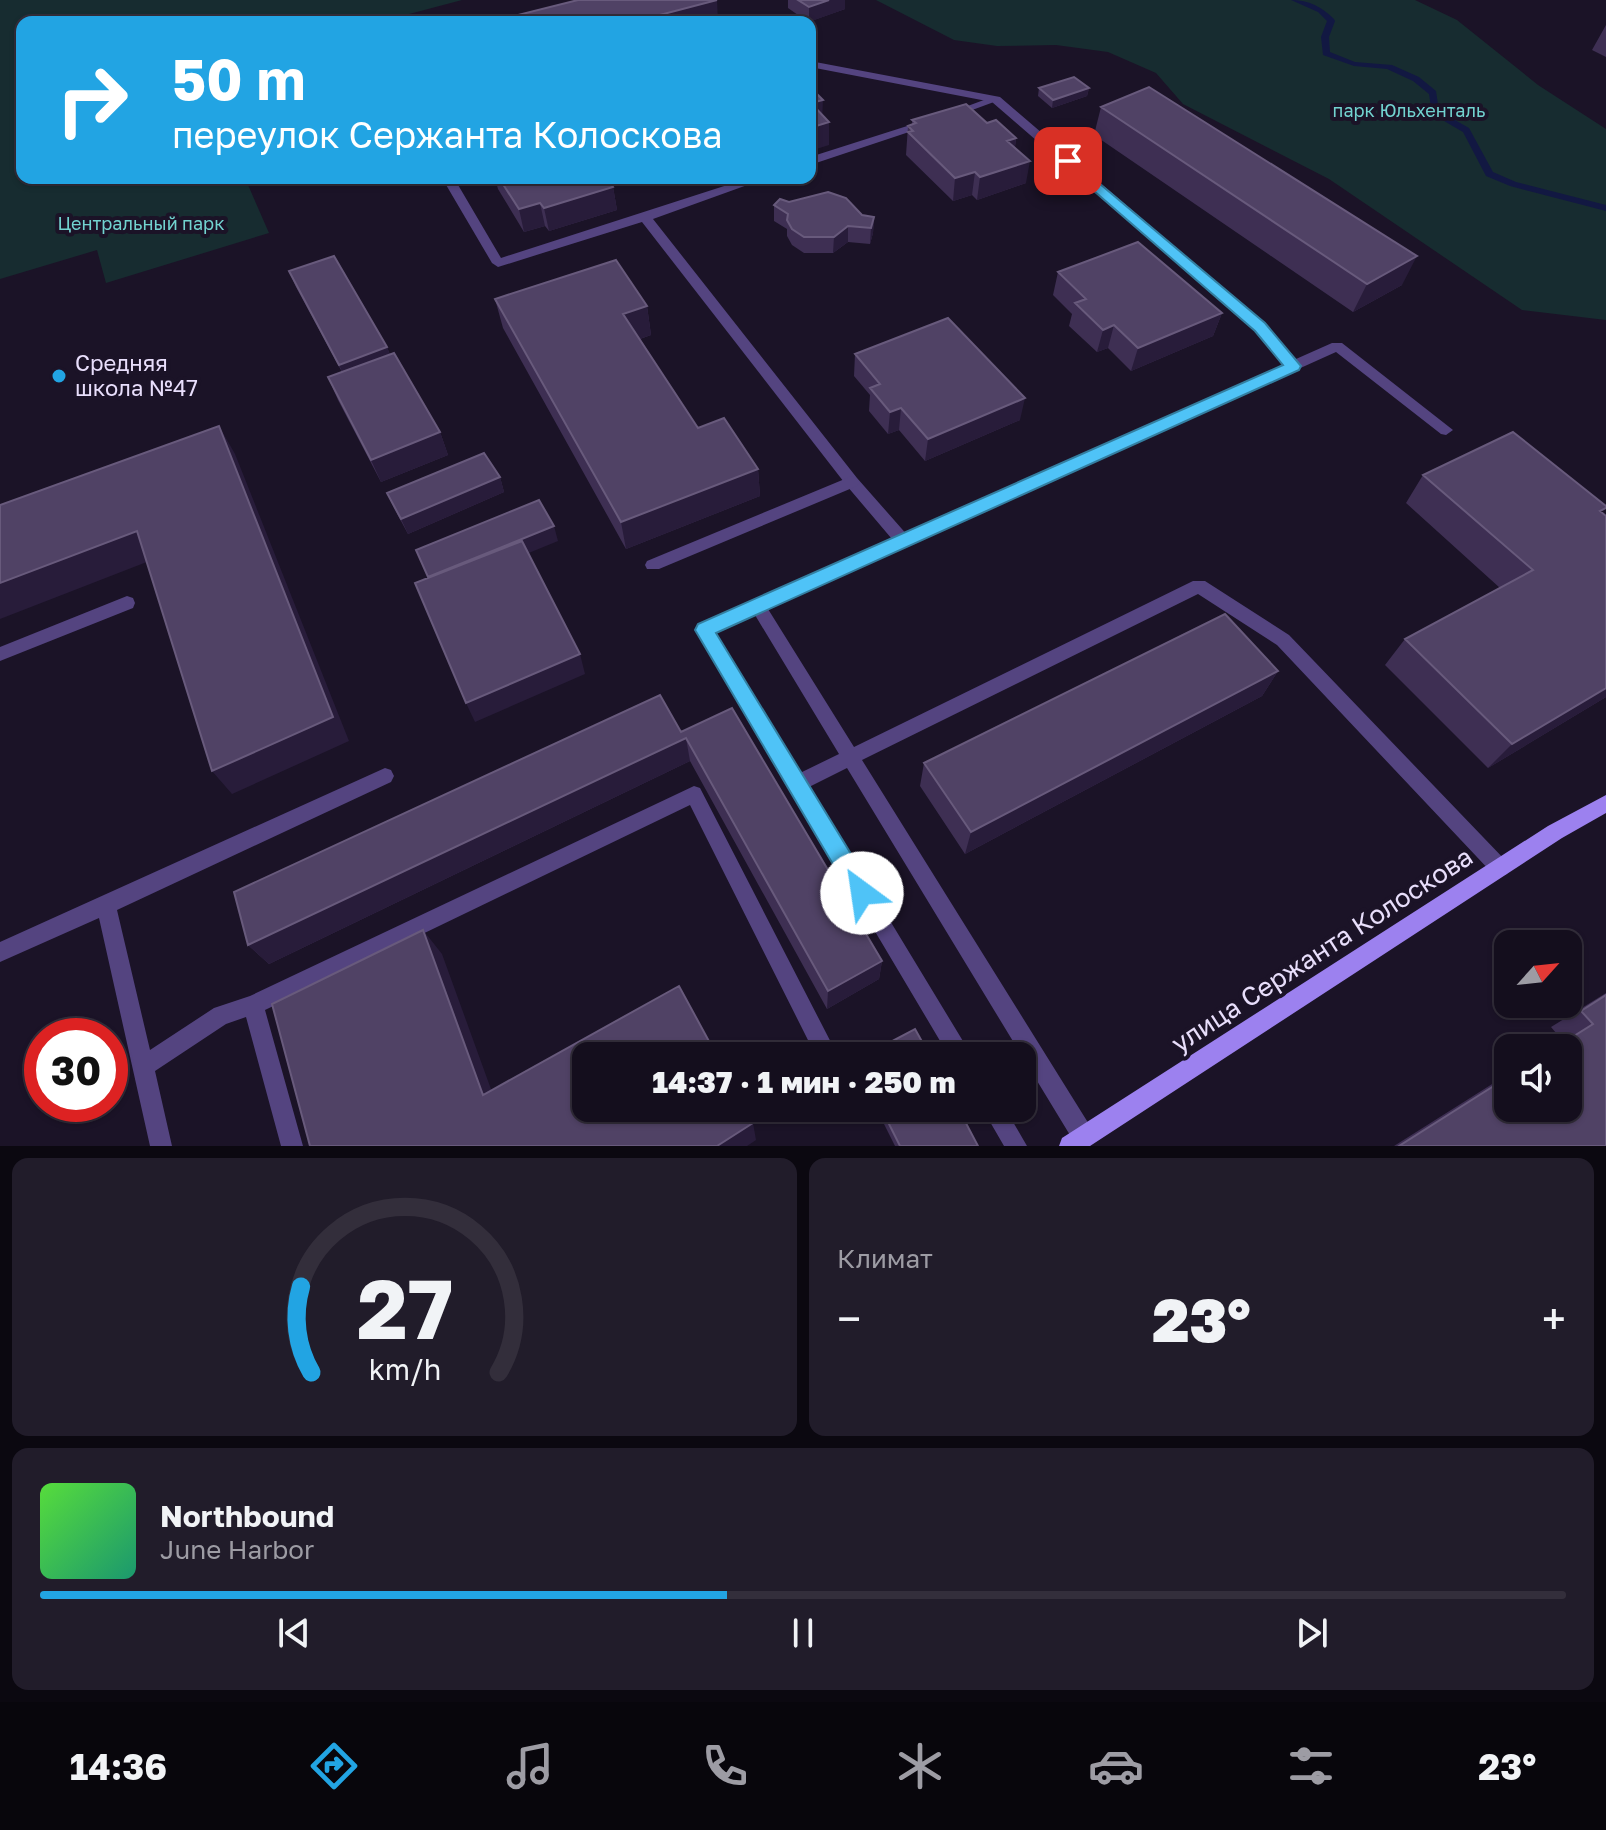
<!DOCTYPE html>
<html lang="ru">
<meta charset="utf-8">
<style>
body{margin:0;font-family:"Golos Text",sans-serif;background:#211c2a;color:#f1f3f6;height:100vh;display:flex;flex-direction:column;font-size:30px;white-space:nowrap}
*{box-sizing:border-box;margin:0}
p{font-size:26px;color:#9d9ca4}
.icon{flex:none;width:44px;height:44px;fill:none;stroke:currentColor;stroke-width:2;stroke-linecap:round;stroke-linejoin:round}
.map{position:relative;height:1146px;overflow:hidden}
.side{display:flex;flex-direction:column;gap:12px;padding:12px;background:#0b0810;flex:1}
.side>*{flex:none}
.top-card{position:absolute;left:16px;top:16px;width:800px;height:168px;border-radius:16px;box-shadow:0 2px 6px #0004,0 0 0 2px #332e3b;background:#22a4e3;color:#fff;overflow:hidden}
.needle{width:52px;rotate:63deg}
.controls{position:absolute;left:1494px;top:930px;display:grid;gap:16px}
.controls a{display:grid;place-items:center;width:88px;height:88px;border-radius:16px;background:#140e1d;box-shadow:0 2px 6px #0004,0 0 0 2px #332e3b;font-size:40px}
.speed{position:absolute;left:24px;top:1018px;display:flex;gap:16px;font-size:40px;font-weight:700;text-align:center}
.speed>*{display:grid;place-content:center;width:104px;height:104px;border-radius:50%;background:#140e1d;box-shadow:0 2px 6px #0004,0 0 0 2px #332e3b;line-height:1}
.speed .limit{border:12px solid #d22;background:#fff;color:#111}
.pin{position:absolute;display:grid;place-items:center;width:68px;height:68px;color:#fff;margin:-34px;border-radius:16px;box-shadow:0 4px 12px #0006}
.me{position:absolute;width:88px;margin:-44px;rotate:329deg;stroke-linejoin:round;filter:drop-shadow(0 0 6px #0008)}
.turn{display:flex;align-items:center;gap:28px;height:168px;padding:0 24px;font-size:36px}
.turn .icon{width:104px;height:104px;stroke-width:2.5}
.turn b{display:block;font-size:56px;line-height:68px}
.big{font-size:60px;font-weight:800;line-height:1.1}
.side .widget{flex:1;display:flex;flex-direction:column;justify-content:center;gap:12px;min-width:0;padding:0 28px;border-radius:16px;background:#211c2a}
.side .dial{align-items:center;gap:0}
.dial svg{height:208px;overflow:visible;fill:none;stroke:#332e3b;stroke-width:7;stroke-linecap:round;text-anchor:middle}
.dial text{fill:#f1f3f6;stroke:none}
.song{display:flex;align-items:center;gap:24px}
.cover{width:96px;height:96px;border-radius:12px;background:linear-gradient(135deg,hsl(110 70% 55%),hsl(160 70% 35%))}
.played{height:8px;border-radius:4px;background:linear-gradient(90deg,#22a4e3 45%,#332e3b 45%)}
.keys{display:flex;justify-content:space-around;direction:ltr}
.heat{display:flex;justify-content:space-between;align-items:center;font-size:44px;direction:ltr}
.side .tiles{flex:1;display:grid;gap:12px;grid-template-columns:1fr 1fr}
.widget:last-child{grid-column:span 2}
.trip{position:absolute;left:572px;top:1042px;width:464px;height:80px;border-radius:16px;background:#140e1d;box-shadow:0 2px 6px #0004,0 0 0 2px #332e3b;font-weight:800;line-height:80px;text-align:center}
.menu{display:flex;height:128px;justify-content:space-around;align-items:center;background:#08060c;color:#9d9ca4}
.menu .icon{width:56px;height:56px}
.menu .on{color:#22a4e3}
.menu b{font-size:36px;color:#f1f3f6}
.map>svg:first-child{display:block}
.green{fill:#172c30}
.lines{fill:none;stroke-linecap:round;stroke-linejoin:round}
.stream{fill:#121842;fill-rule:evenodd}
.service{fill:#544480;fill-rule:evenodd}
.minor{fill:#544480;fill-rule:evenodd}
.secondary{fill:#9c81ef;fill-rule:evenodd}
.wall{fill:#3e2f53}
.shaded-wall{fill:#281c3a}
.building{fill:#504265;stroke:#685a7c;stroke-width:2}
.route{fill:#4fc3f7;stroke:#337fa1;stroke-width:2}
.poi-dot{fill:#22a4e3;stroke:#1b1327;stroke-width:3}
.labels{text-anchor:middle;stroke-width:8;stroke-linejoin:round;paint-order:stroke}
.far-park-label{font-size:18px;fill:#72d3d0;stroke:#1b1327}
.poi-label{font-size:22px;fill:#e8defb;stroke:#1b1327;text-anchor:start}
.near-street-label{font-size:26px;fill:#e8defb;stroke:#1b1327}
</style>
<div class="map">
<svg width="1606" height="1146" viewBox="0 0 1606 1146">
<rect width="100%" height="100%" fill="#1b1327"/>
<path class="green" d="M0 0H462L379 22H22V178H245L269 233 106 283 97 250 0 279Z
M876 0H1415L1457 20 1538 85 1606 129V320L1522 310 1329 179 1183 104 1156 73 1108 52 1056 45 997 46 954 40Z"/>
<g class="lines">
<path class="stream" d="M1291 0C1309 0 1322 7 1334 19L1335 21 1329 37 1330 52 1355 62 1392 65 1419 77 1436 91 1439 111 1469 128 1493 172 1516 182 1606 205V211L1510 186 1486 176 1463 132 1432 114 1429 94 1413 81 1387 69 1354 66 1323 55 1321 37 1327 21 1318 12Z"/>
<path class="service" d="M992 97 1002 99 956 116 946 114Z
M926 120 932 123 930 125 810 165V157Z
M442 178H454L501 258 749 178H767L653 219 857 478 909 537 911 541 909 545H897L847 486 642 222 498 267 492 263Z
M127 596 133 598 135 603 133 608 0 661V647Z
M385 768 391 770 394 776 391 782 117 910 150 1050 214 1008 250 996 694 786 700 788 838 1056H816L690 805 265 1010 303 1146H281L246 1017 226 1024 155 1071 172 1146H150L99 918 0 962V942Z"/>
<path class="minor" d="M810 61 1000 97 1265 324 1296 359 1332 343H1342L1453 430 1446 435 1441 434 1336 352 768 609 854 747 1193 581H1205L1289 635 1507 862 1510 868 1507 874 1500 877 1493 874 1277 645 1198 594 862 760 1092 1129 1095 1137 1089 1146 1076 1145 847 768 809 787 972 1056H949L696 630 698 625 1285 364 1255 330 992 102 810 67ZM755 615 839 754 800 773 715 633Z
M852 476 860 482 857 486 659 569H647L645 565 647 561Z
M982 1108H1005L1027 1146H1004Z"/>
<path class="secondary" d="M1606 795V813L1562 838 1090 1146H1059L1062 1138 1548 826Z"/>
</g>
<path class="wall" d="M788 0H845V9L808 22 788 8Z
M1606 25V57L1592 50Z
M1039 88H1089L1087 96 1052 108 1038 96Z
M1101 107 1402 285 1353 312 1094 135Z
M912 120 987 123 1016 138 1015 147 1026 183 977 200 972 195 953 201 906 155 908 126 912 125Z
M495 178H613L614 184 612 185 613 187 617 210 549 231 545 226 524 232 498 189Z
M789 202 874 217 873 233 870 244 848 242 833 253H804L792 245 787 236V229L774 221V205Z
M289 271 387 347 390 355 440 432 448 455 381 482 338 400 328 377 342 372 296 287Z
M1058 272 1222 313 1213 336 1131 371 1108 348 1097 352 1069 326 1072 314 1053 295Z
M495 299 647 306 651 335 640 339 698 428 758 469 760 496 626 549 503 328Z
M855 354 1020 420 925 461 899 430 888 434 869 411 870 395 854 376Z
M1423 475 1602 513 1606 516V697L1488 768 1385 665 1405 639 1500 588 1406 503Z
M500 477 504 492 408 534 394 508 387 493Z
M1278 671 1262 696 965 854 920 786 924 763Z
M681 732 882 961 879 979 827 1009 690 761 269 964 248 945Z
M1606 993V1146H1394L1508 1074V1108L1568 1048H1549L1562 1040 1551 1027Z
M876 1108H958L978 1146H895Z"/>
<path class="shaded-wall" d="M717 0 718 22H633Z
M829 0H845V9L809 22V7Z
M1089 88 1087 96 1052 108 1053 100Z
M823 100 822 123 811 103Z
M829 122V145L810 151V128Z
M1016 138 1013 160 1007 141Z
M1030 161 1026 183 977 200 980 177Z
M975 172 972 195 953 201 955 178Z
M599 178H613L614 184 601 188Z
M613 187 617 210 549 231 544 208Z
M540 203 545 226 524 232 519 209Z
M874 217 873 233 870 244 871 228Z
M848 226V242L833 253 834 237Z
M1417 256 1402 285 1353 312 1367 284Z
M647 306 651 335 628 343 623 314Z
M1222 313 1213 336 1131 371 1138 348Z
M1114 325 1108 348 1097 352 1103 330Z
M387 347 393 363 346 380 339 365Z
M1025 398 1020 420 925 461 928 439Z
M901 408 899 430 888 434 890 412Z
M219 426 235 454 349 741 232 794 212 771Z
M440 432 448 455 381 482 371 460Z
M758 469 760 496 626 549 621 522Z
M500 477 504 492 408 534 401 519Z
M554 526 558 541 434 592 428 577Z
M137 531 157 558 0 619V583Z
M580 654 585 674 475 722 466 703Z
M1278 671 1262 696 965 854 971 832Z
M1606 688V697L1488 768 1512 744Z
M686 738 690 761 269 964 248 945Z
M423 930 442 954 500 1114 483 1095Z
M882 961 879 979 827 1009 828 991Z
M753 1123 756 1140 747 1146H717Z"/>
<path class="building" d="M578 0H717L633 22H490Z
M798 0H829L809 7Z
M1074 77 1089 88 1053 100 1039 88Z
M810 87 823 100 811 103 829 122 810 128Z
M1149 87 1417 256 1367 284 1101 107Z
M966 104 987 123 996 120 1016 138 1007 141 1030 161 980 177 975 172 955 178 908 132 913 131 908 126 916 123 912 120Z
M499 178H607L613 187 544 208 540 203 519 209Z
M828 192 846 198 862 215 874 217 871 228 848 226 834 237H804L792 229 787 220 788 214 774 205 780 199 789 202Z
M1138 242 1222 313 1138 348 1114 325 1103 330 1075 303 1086 299 1058 272Z
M334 256 387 347 339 365 289 271Z
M616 260 647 306 623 314 698 428 724 418 758 469 621 522 495 299Z
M948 318 1025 398 928 439 901 408 890 412 870 388 880 384 855 354Z
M394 353 440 432 371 460 328 377Z
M219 426 333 717 212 771 137 531 0 583V505Z
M1513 432 1606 506V508L1600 511 1606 516V688L1512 744 1405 639 1533 570 1423 475Z
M484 453 500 477 401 519 387 493Z
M539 500 554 526 428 577 416 550Z
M522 541 580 654 466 703 415 583Z
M1225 614 1278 671 971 832 924 763Z
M660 695 681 732 732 708 882 961 828 991 686 738 248 945 234 892Z
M423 930 483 1095 679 986 717 1056H586V1108H745L753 1123 717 1146H310L272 1004Z
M1606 995V1146H1399L1508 1077V1108H1568V1048H1555L1593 1024 1581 1011Z
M915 1029 930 1056H864Z
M881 1108H958L978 1146H900Z"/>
<path class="route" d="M1068 157 1265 323 1301 366 1299 370 716 633 870 885 873 893 870 900 862 903 854 900 698 635 695 630 698 624 1283 365 1255 331 1063 164 1061 161Z"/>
<circle class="poi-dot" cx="59" cy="376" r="8"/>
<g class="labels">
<g class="far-park-label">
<text x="1409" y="117">парк Юльхенталь</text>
<text x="141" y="230">Центральный парк</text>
</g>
<g class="poi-label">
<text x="75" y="371">Средняя<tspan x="75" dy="25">школа №47</tspan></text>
</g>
<g class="near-street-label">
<text transform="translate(1322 950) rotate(-33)" y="9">улица Сержанта Колоскова</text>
</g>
</g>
</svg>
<div class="controls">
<a><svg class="needle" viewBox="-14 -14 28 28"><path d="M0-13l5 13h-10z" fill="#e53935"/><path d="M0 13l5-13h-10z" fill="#9d9ca4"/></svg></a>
<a><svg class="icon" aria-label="sound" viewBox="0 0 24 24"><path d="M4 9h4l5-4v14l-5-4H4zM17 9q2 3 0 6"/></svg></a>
</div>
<div class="speed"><div class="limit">30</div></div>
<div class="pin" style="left:1068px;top:161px;background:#d93025"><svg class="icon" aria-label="arrive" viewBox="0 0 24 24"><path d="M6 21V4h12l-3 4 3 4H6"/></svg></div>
<svg class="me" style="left:862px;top:893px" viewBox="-20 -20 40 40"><circle r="19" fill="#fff"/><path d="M0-13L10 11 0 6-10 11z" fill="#4fc3f7"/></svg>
<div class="trip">14:37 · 1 мин · 250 m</div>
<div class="top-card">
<div class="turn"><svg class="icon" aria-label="right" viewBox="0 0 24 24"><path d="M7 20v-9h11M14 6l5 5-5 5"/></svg><div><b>50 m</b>переулок Сержанта Колоскова</div></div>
</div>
</div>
<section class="side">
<div class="tiles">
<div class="widget dial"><svg viewBox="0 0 100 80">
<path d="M14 69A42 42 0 1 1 86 69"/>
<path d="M14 69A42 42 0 0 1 10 36" stroke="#22a4e3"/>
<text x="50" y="56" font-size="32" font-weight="700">27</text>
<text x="50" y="72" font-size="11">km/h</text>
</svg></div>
<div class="widget"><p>Климат</p>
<div class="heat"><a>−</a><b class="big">23°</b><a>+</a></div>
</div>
<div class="widget">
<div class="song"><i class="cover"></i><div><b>Northbound</b><p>June Harbor</p></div></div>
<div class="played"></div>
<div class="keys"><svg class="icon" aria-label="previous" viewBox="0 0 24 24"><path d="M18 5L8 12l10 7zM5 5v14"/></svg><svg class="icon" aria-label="pause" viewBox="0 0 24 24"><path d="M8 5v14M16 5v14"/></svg><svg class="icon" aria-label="next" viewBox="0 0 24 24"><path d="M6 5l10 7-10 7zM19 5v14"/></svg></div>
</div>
</div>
</section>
<nav class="menu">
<b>14:36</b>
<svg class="icon on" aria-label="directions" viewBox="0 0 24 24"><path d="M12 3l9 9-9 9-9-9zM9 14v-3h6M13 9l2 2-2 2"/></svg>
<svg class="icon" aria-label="music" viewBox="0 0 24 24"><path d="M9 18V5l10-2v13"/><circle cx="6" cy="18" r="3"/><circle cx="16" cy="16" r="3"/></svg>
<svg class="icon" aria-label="phone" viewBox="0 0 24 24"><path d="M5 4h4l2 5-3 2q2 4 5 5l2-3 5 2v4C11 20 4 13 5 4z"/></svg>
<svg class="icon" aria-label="climate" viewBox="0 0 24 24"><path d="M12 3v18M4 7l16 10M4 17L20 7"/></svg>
<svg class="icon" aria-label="car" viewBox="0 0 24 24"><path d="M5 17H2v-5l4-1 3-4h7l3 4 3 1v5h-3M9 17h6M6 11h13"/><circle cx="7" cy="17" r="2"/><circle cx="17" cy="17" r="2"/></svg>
<svg class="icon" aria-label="filters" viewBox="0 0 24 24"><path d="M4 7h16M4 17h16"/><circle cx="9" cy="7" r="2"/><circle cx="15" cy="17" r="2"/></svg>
<b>23°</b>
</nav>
